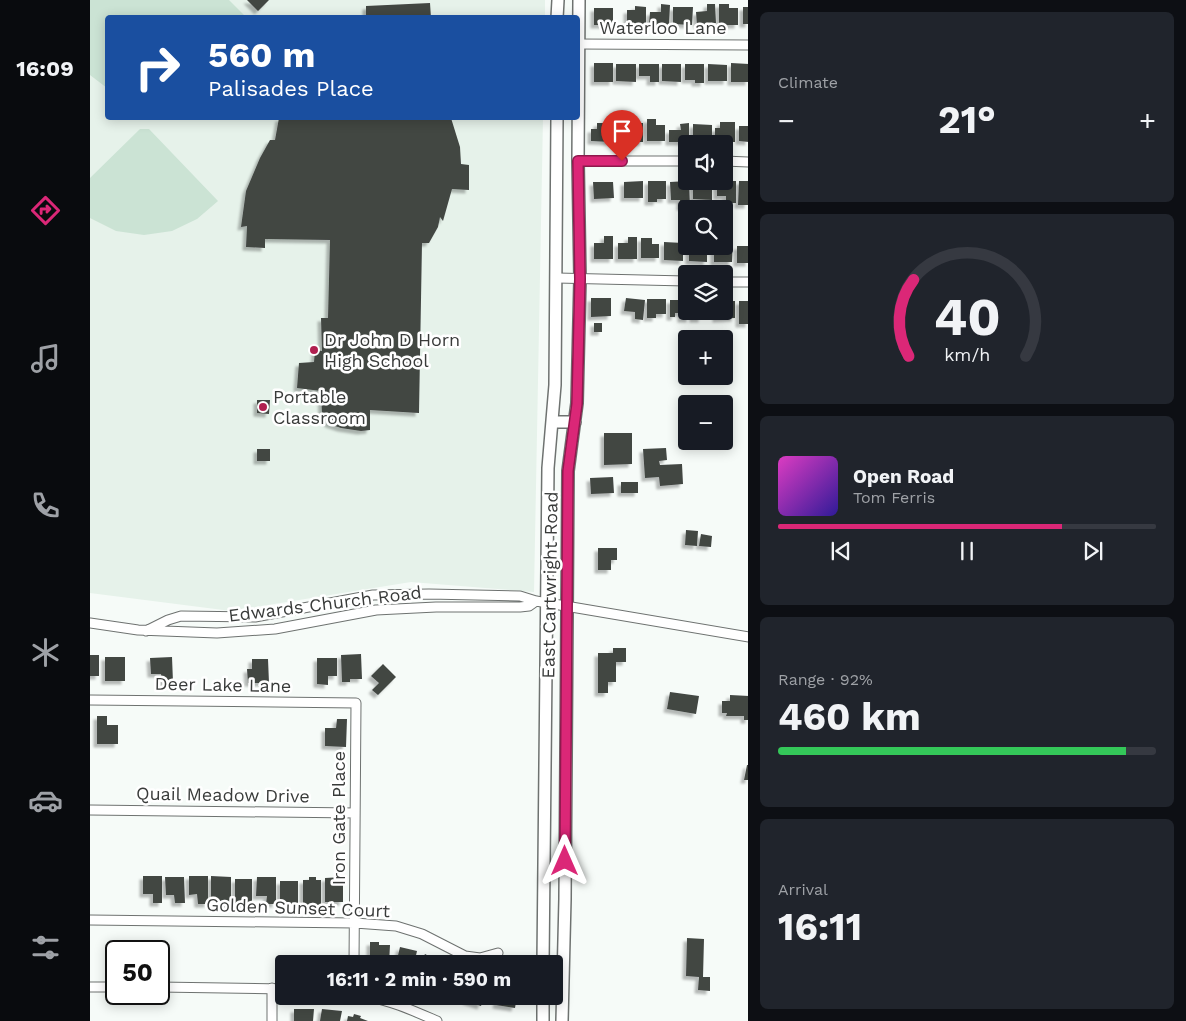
<!DOCTYPE html>
<meta charset="utf-8">
<style>
body{margin:0;font-family:"Work Sans",sans-serif;background:#20242c;color:#f1f3f6;height:100vh;display:flex;flex-direction:column;font-size:19px;white-space:nowrap}
*{box-sizing:border-box;margin:0}
p{font-size:16px;color:#9ea1a6}
.icon{flex:none;width:28px;height:28px;fill:none;stroke:currentColor;stroke-width:2;stroke-linecap:round;stroke-linejoin:round}
.map{position:relative;flex:1;overflow:hidden}
.side{display:flex;flex-direction:column;gap:12px;padding:12px;background:#0d0f14;width:438px}
.side>*{flex:none}
.top-card{position:absolute;left:15px;top:15px;width:475px;height:105px;border-radius:5px;box-shadow:0 2px 12px #0003;background:#1a4fa0;color:#fff;overflow:hidden}
.buttons{position:absolute;left:588px;top:135px;display:grid;gap:10px}
.buttons a{display:grid;place-items:center;width:55px;height:55px;border-radius:5px;background:#171b24;box-shadow:0 2px 12px #0003;font-size:25px}
.speed{position:absolute;left:15px;top:940px;display:flex;gap:10px;font-size:25px;font-weight:700;text-align:center}
.speed>*{display:grid;place-content:center;width:65px;height:65px;border-radius:50%;background:#171b24;box-shadow:0 2px 12px #0003;line-height:1}
.speed .limit{border:2px solid #111;border-radius:8px;background:#fff;color:#111}
.pin{position:absolute;display:grid;place-items:center;width:42px;height:42px;color:#fff;margin:-51px -21px;border-radius:50% 50% 50% 0;rotate:-45deg;box-shadow:0 0 5px #0007}
.pin .icon{rotate:45deg}
.me{position:absolute;width:55px;margin:-28px;rotate:0deg;stroke-linejoin:round;filter:drop-shadow(0 0 4px #0008)}
.turn{display:flex;align-items:center;gap:18px;height:105px;padding:0 20px;font-size:22px}
.turn .icon{width:65px;height:65px;stroke-width:2.5}
.turn b{display:block;font-size:35px;line-height:42px}
.big{font-size:38px;font-weight:700;line-height:1.1}
.side .card{flex:1;display:flex;flex-direction:column;justify-content:center;gap:8px;min-width:0;padding:0 18px;border-radius:8px;background:#20242c}
.side .dial{align-items:center;gap:0}
.dial svg{height:130px;overflow:visible;fill:none;stroke:#363941;stroke-width:7;stroke-linecap:round;text-anchor:middle}
.dial text{fill:#f1f3f6;stroke:none}
.song{display:flex;align-items:center;gap:15px}
.cover{width:60px;height:60px;border-radius:8px;background:linear-gradient(135deg,hsl(310 70% 55%),hsl(250 70% 35%))}
.played{height:5px;border-radius:2px;background:linear-gradient(90deg,#db2777 75%,#363941 75%)}
.keys{display:flex;justify-content:space-around;direction:ltr}
.heat{display:flex;justify-content:space-between;align-items:center;font-size:28px;direction:ltr}
.charge{height:8px;border-radius:4px;background:linear-gradient(90deg,#34c759 92%,#363941 0)}
.trip{position:absolute;left:185px;top:955px;width:288px;height:50px;border-radius:5px;background:#171b24;box-shadow:0 2px 12px #0003;font-weight:700;line-height:50px;text-align:center}
main{display:flex;flex:1;min-height:0}
.tab-bar{display:flex;flex-direction:column;width:90px;justify-content:space-around;align-items:center;background:#090b0e;color:#9ea1a6}
.tab-bar .icon{width:35px;height:35px}
.tab-bar .selected{color:#db2777}
.tab-bar b{font-size:22px;color:#f1f3f6}
.map>svg:first-child{display:block}
.built{fill:#e6f2ea}
.green{fill:#cbe3d4}
.building{fill:#424643;filter:url(#shadow)}
.lines{fill:none;stroke-linecap:round;stroke-linejoin:round}
.minor-casing{stroke:#6e7270;stroke-width:11}
.major-casing{stroke:#6e7270;stroke-width:14}
.minor{stroke:#fff;stroke-width:9}
.major{stroke:#fff;stroke-width:11}
.route-casing{stroke:#8e194d;stroke-width:12}
.route{stroke:#db2777;stroke-width:9}
.poi-dot{fill:#b01f4f;stroke:#fff;stroke-width:2}
.labels{text-anchor:middle;stroke-width:5;stroke-linejoin:round;paint-order:stroke}
.street-label{font-size:18px;fill:#393b3a;stroke:#fff}
.poi-label{font-size:18px;fill:#393b3a;stroke:#fff;text-anchor:start}
</style>
<main>
<nav class="tab-bar">
<b>16:09</b>
<svg class="icon selected" aria-label="directions" viewBox="0 0 24 24"><path d="M12 3l9 9-9 9-9-9zM9 14v-3h6M13 9l2 2-2 2"/></svg>
<svg class="icon" aria-label="music" viewBox="0 0 24 24"><path d="M9 18V5l10-2v13"/><circle cx="6" cy="18" r="3"/><circle cx="16" cy="16" r="3"/></svg>
<svg class="icon" aria-label="phone" viewBox="0 0 24 24"><path d="M5 4h4l2 5-3 2q2 4 5 5l2-3 5 2v4C11 20 4 13 5 4z"/></svg>
<svg class="icon" aria-label="climate" viewBox="0 0 24 24"><path d="M12 3v18M4 7l16 10M4 17L20 7"/></svg>
<svg class="icon" aria-label="car" viewBox="0 0 24 24"><path d="M5 17H2v-5l4-1 3-4h7l3 4 3 1v5h-3M9 17h6M6 11h13"/><circle cx="7" cy="17" r="2"/><circle cx="17" cy="17" r="2"/></svg>
<svg class="icon" aria-label="filters" viewBox="0 0 24 24"><path d="M4 7h16M4 17h16"/><circle cx="9" cy="7" r="2"/><circle cx="15" cy="17" r="2"/></svg>
</nav>
<div class="map">
<svg width="659" height="1021" viewBox="0 0 659 1021">
<defs>
<filter id="shadow"><feDropShadow dx="-3.5" dy="3.5" stdDeviation="1" flood-color="#0004"/></filter>
</defs>
<rect width="100%" height="100%" fill="#f6fbf8"/>
<path class="built" d="M0 0H455V18H18V118H453L444 592 321 582 141 611 0 593Z"/>
<path class="green" d="M0 0H139L156 17 18 18 17 88 0 75Z
M50 129H59L128 201 107 219 82 231 54 235 26 231 0 218V178Z"/>
<path class="building" d="M157 0H179L168 11Z
M340 3 341 18H276V6Z
M571 4 580 5 579 25H559L560 12H571Z
M617 4H625L626 23 607 25 606 12 617 11Z
M629 4H639V8H648V25H629Z
M545 6 556 7V25H537V10H545Z
M583 7H603L602 25 583 24Z
M653 7H659V24H653Z
M504 8H523V25H504Z
M504 63H523V82H504Z
M641 63 659 64V82H641Z
M526 64H546V82L526 81Z
M549 64H569V82H560V76H549Z
M572 64H591V82L572 81Z
M595 64H614V83H605V80H595Z
M618 64 637 65V81H618Z
M189 118H361L370 147 371 164 379 165V190L362 189 353 221 350 217 348 227 339 243H332L329 413 280 410V430L271 431 251 428 239 424 232 415 231 391 207 388 209 363 224 362 225 350 232 351 231 318H238L240 240 175 239V248L156 247 157 226 151 227 156 191 170 158 180 140H185Z
M557 119H566V125H575V141H557Z
M630 122H645V142H625V128H630Z
M507 123H521V142L501 141V129H507Z
M535 123H553V142H535Z
M599 123V142H579V130H591L590 124Z
M603 124 622 125V141H603Z
M649 126H659V142L649 141Z
M553 181V198H534V182Z
M558 181H576V199H567V202H558Z
M598 181H599L600 207H590V200H581L580 182Z
M603 181H622V200L603 199Z
M627 181H646V203H636V196H627Z
M649 181H659L658 205H648Z
M503 182H523L524 198 504 199Z
M514 236H523V259H504V243H514Z
M538 237H547V259H528V243H538Z
M551 238H562V244H569V258H551Z
M634 238 643 239 642 262H624V246H634Z
M574 242 593 243V261L574 260Z
M599 246H617V262L599 261Z
M647 246H659V263H647Z
M501 298H521V316L501 317Z
M536 298 555 300 553 320 545 319V312L534 311Z
M557 299H576V314H566V318H557Z
M580 300H596V311H600V319H591V313H585V317H580Z
M634 301H645V318L626 319V311H634Z
M649 301H659V324H649Z
M603 311H623V314H612V319H603Z
M504 323H512V332H504Z
M167 400H180L179 414 167 413Z
M514 433H542V464L514 465Z
M576 448 577 460 569 461 570 465 592 464 593 484 570 486 569 477 555 478 553 449Z
M167 449H180V461H167Z
M523 477 524 493 501 494 500 478Z
M531 482H548V493H531Z
M596 530 608 531 607 546 595 545Z
M611 534 622 536 621 547 609 546Z
M508 548H527V560H521V570H508Z
M523 648H536V662H526V682H518V693H508V653H523Z
M271 654 272 679H260V682H252L251 655Z
M0 655H9V676H0Z
M15 657H35V681H15Z
M82 657 83 682 72 683 71 674H61L60 658Z
M227 658H247V676H238V685L227 684Z
M162 659H178L179 683H158L157 669H162Z
M293 664 306 677 288 695 282 690 289 683 281 676Z
M580 692 609 696 606 714 577 709Z
M640 695 659 696V720H654V716H636L637 713H632V701H640Z
M7 716H17V725H28V744H7Z
M247 719H257L256 747 235 746V728H246Z
M657 765H659V780H654Z
M53 876H72V903H63V894H53Z
M99 876H118V904H108L107 894 99 895Z
M121 876 141 877V904H132V901H121Z
M75 877H94L95 903H85L84 895H76Z
M167 877H186V904H176L177 896H166Z
M219 877H226V880H231V905H213V880H219Z
M253 877V902H235V878Z
M145 879H162V904H145Z
M190 881H208V904H190Z
M597 938 614 939 613 977H620V991L608 990 609 977 596 976Z
M280 942H289V945H300L299 964H280Z
M310 947 327 951 324 964H306Z
M335 954 354 964H334L331 962Z
M378 996H394L391 1006 376 1001Z
M408 996H427L425 1008 406 1005Z
M204 1009H224L223 1021H204Z
M232 1009 252 1011 250 1021H230Z
M264 1014 271 1016 270 1018 278 1021H257L258 1016 263 1017Z"/>
<g class="lines">
<g class="minor-casing">
<path id="minor" d="M488 44 659 45
M488 161H596
M634 161 659 162
M467 278 596 281
M634 282H659
M0 623 48 630 127 633 185 629 286 610 346 607H430L439 606 446 601
M56 631 78 620 91 616 165 617 283 595 339 594 430 596 446 601 659 637
M0 700 266 703 264 964
M0 810 265 813
M0 920 265 923 306 926 332 934 375 956 390 958 408 953
M0 987H26
M69 987 194 989
M182 988V1021
M274 996C300 1000 324 1011 347 1021"/>
</g>
<g class="major-casing">
<path id="major" d="M467 18 468 0
M462 422H485
M453 964 458 468 465 385 467 118
M453 1021V996
M472 1021 475 899 478 471 487 403 490 279 488 161 489 0"/>
</g>
<use href="#minor" class="minor"/>
<use href="#major" class="major"/>
</g>
<g class="lines">
<g class="route-casing">
<path id="route" d="M475 861 478 471 487 404 490 279 488 161H532"/>
</g>
<use href="#route" class="route"/>
</g>
<g class="poi-dot">
<circle cx="224" cy="350" r="5"/>
<circle cx="173" cy="407" r="5"/>
</g>
<g class="labels">
<g class="street-label">
<text x="573" y="34">Waterloo Lane</text>
<text transform="translate(460 585) rotate(-89)" y="6">East Cartwright Road</text>
<text transform="translate(235 604) rotate(-7)" y="6">Edwards Church Road</text>
<text transform="translate(133 685) rotate(1)" y="6">Deer Lake Lane</text>
<text transform="translate(133 795) rotate(1)" y="6">Quail Meadow Drive</text>
<text transform="translate(249 818) rotate(-90)" y="6">Iron Gate Place</text>
<text transform="translate(208 908) rotate(2)" y="6">Golden Sunset Court</text>
</g>
<g class="poi-label">
<text x="234" y="346">Dr John D Horn<tspan x="234" dy="21">High School</tspan></text>
<text x="183" y="403">Portable<tspan x="183" dy="21">Classroom</tspan></text>
</g>
</g>
</svg>
<div class="buttons">
<a><svg class="icon" aria-label="sound" viewBox="0 0 24 24"><path d="M4 9h4l5-4v14l-5-4H4zM17 9q2 3 0 6"/></svg></a>
<a><svg class="icon" aria-label="search" viewBox="0 0 24 24"><circle cx="10" cy="10" r="6"/><path d="M15 15l6 6"/></svg></a>
<a><svg class="icon" aria-label="layers" viewBox="0 0 24 24"><path d="M12 4l9 5-9 5-9-5zM3 14l9 5 9-5"/></svg></a>
<a>+</a>
<a>−</a>
</div>
<div class="speed"><div class="limit">50</div></div>
<div class="pin" style="left:532px;top:161px;background:#d93025"><svg class="icon" aria-label="arrive" viewBox="0 0 24 24"><path d="M6 21V4h12l-3 4 3 4H6"/></svg></div>
<svg class="me" style="left:475px;top:861px" viewBox="-20 -20 40 40"><path d="M0-17L14 15 0 8-14 15z" fill="#db2777" stroke="#fff" stroke-width="4"/></svg>
<div class="trip">16:11 · 2 min · 590 m</div>
<div class="top-card">
<div class="turn"><svg class="icon" aria-label="right" viewBox="0 0 24 24"><path d="M7 20v-9h11M14 6l5 5-5 5"/></svg><div><b>560 m</b>Palisades Place</div></div>
</div>
</div>
<section class="side">
<div class="card"><p>Climate</p>
<div class="heat"><a>−</a><b class="big">21°</b><a>+</a></div>
</div>
<div class="card dial"><svg viewBox="0 0 100 80">
<path d="M14 69A42 42 0 1 1 86 69"/>
<path d="M14 69A42 42 0 0 1 17 22" stroke="#db2777"/>
<text x="50" y="56" font-size="32" font-weight="700">40</text>
<text x="50" y="72" font-size="11">km/h</text>
</svg></div>
<div class="card">
<div class="song"><i class="cover"></i><div><b>Open Road</b><p>Tom Ferris</p></div></div>
<div class="played"></div>
<div class="keys"><svg class="icon" aria-label="previous" viewBox="0 0 24 24"><path d="M18 5L8 12l10 7zM5 5v14"/></svg><svg class="icon" aria-label="pause" viewBox="0 0 24 24"><path d="M8 5v14M16 5v14"/></svg><svg class="icon" aria-label="next" viewBox="0 0 24 24"><path d="M6 5l10 7-10 7zM19 5v14"/></svg></div>
</div>
<div class="card"><p>Range · 92%</p><b class="big">460 km</b><div class="charge"></div></div>
<div class="card"><p>Arrival</p><b class="big">16:11</b></div>
</section>
</main>
